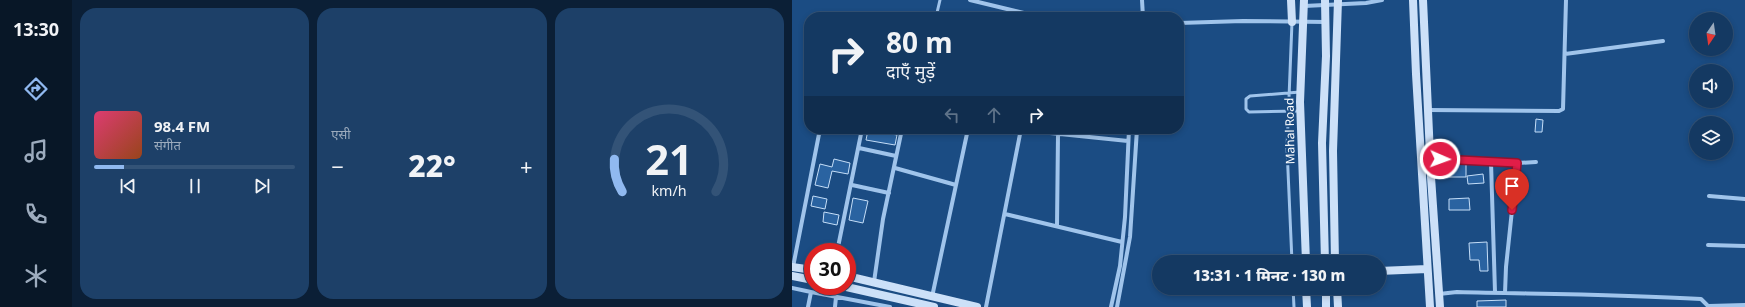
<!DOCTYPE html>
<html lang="hi">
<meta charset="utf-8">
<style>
body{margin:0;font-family:"Noto Sans","Noto Sans Devanagari",sans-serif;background:#1d4068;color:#f1f3f6;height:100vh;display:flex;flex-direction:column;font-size:15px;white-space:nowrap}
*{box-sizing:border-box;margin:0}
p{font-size:13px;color:#9dacbe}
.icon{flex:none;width:22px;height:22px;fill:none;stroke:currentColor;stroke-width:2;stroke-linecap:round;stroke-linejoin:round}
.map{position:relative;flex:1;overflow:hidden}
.panel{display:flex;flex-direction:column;gap:8px;padding:8px;background:#0b1f36;width:720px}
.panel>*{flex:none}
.top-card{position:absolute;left:12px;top:12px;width:380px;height:122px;border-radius:16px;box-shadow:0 2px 6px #0003,0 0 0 1px #335377;background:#143962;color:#f1f3f6;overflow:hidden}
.needle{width:26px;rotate:193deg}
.fabs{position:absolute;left:897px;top:12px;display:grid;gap:8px}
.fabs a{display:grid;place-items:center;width:44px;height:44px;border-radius:50%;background:#143962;box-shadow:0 2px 6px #0003,0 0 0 1px #335377;font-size:20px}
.speed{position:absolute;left:12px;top:243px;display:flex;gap:8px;font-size:20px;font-weight:700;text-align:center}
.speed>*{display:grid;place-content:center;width:52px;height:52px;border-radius:50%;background:#143962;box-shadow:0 2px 6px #0003,0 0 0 1px #335377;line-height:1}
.speed .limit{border:6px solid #d22;background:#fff;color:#111}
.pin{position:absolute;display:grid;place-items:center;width:34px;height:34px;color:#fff;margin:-41px -17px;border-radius:50% 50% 50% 0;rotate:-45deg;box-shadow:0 0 4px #0007}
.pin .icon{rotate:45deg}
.me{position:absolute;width:44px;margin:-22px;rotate:92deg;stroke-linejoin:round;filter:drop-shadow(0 0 3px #0008)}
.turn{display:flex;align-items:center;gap:14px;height:84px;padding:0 16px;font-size:18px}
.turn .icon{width:52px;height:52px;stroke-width:2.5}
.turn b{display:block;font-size:28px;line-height:34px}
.lanes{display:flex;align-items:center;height:38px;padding:0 16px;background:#0003;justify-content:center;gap:20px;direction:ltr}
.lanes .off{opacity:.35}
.big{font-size:30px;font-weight:800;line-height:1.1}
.panel .card{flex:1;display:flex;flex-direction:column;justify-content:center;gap:6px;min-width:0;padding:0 14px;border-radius:16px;background:#1d4068}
.panel .dial{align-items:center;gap:0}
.dial svg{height:104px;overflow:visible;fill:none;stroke:#335377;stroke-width:7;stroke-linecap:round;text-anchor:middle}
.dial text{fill:#f1f3f6;stroke:none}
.song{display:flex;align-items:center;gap:12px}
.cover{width:48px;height:48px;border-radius:6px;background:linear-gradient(135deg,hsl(340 70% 55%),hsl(20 70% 35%))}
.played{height:4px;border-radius:2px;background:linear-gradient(90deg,#90b9f0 15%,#335377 15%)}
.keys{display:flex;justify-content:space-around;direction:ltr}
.heat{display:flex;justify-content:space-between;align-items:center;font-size:22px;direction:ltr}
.panel .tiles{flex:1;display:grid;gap:8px;grid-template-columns:repeat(3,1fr)}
.trip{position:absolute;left:360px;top:255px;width:234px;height:40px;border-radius:20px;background:#143962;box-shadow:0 2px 6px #0003,0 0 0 1px #335377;font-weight:800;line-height:40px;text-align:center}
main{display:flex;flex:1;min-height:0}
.dock{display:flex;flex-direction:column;width:72px;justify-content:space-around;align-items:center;background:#081727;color:#9dacbe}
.dock .icon{width:28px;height:28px}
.dock .active{color:#90b9f0}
.dock b{font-size:18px;color:#f1f3f6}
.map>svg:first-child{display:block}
.building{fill:#2a63a1;stroke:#c5def8}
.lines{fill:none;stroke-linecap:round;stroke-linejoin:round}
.lane{stroke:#a0c4eb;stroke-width:3}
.street{stroke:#a0c4eb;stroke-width:4}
.secondary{stroke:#cce0f8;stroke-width:8}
.route-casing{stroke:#92132f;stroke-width:10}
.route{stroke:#e11d48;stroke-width:7}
.labels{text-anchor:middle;stroke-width:4;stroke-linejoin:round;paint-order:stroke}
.street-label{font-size:12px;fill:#fff;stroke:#1b4c83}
</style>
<main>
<nav class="dock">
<b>13:30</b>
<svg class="icon active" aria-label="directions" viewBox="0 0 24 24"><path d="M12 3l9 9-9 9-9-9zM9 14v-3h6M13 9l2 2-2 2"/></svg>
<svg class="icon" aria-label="music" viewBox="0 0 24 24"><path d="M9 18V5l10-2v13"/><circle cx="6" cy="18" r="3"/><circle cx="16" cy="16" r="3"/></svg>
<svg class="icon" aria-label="phone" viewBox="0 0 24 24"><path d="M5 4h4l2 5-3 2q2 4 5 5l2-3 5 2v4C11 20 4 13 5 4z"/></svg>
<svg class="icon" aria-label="climate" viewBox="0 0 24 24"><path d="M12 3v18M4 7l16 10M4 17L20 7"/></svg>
</nav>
<section class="panel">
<div class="tiles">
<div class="card">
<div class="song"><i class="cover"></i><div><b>98.4 FM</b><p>संगीत</p></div></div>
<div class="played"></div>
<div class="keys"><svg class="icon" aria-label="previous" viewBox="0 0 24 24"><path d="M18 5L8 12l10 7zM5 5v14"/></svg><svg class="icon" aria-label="pause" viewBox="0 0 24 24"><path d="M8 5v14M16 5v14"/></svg><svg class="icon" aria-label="next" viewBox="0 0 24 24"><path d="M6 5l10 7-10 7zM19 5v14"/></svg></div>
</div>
<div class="card"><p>एसी</p>
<div class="heat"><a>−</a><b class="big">22°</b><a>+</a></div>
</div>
<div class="card dial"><svg viewBox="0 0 100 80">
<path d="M14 69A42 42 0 1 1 86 69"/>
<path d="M14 69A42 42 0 0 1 8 44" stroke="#90b9f0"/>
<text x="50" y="56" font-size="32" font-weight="700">21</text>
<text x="50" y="72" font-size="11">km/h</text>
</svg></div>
</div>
</section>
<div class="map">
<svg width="953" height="307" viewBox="0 0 953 307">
<rect width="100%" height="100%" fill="#1b4c83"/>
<path class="building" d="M744 119 751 120 750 132H743Z
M76 130 105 135 103 145 74 140Z
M42 159 58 163 56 174 40 171 36 188 23 185 28 164 40 167Z
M654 163 674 164V177H654Z
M691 174 692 183 676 184 675 176Z
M21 196 35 199 33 209 19 206Z
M61 198 76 201 71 223 57 220Z
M677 198 678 210H657V199Z
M32 212 47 215 45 225 31 222Z
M695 242 696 271H688L687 260H678L677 243Z
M714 300V307H685V301Z"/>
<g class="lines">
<path class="lane" d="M144 17 148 0
M500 22 495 148 500 262
M507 111 457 112 454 109V99L458 96 508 92
M501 288 502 307"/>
<path class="street" d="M178 0 248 17
M350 0 351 17
M512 6 574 3 590 0
M387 23 451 21 534 22
M773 54 871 41
M636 110 767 111 771 109 774 0
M229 130 336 141
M67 148 104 156
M639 159 699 162 703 292
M699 162 725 163 714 267 713 293
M725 163 744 162
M103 168 164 185
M60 185 97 193
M917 196 953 199
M213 214 330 242
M265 226 266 134
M916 245 953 246
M45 252 70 129
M1 267 28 129
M82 282 91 219 110 129
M0 288 19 292
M647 294 665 292C746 294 828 294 909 299L917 307
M140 297 176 129
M917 306 953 305
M16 307 19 292 98 307
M43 307 44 297
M194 307 229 129
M319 307 328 266 333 217 337 129
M325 307 338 237 345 129"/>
<path class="secondary" d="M499 0 500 22
M512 0 508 102 514 262
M621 0 624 74 638 307
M631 0 639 177 648 307
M533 262 530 143 534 56 533 0
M543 262 541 151 546 0
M0 267 21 270
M587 271 635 269
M0 276 21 280
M55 276 185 307
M50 286 142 307
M514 288 515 307
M534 288V307
M545 288 546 307"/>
</g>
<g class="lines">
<g class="route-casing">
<path id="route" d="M648 159 725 163 720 210"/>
</g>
<use href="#route" class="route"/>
</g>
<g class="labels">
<g class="street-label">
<text transform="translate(498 131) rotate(-91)" y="4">Mahal Road</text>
</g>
</g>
</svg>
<div class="fabs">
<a><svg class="needle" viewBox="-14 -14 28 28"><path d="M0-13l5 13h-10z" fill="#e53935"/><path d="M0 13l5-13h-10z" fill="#9dacbe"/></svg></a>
<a><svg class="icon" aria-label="sound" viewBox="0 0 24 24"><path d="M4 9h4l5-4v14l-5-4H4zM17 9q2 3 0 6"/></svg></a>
<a><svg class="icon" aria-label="layers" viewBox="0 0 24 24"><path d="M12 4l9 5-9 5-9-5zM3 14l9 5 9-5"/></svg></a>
</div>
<div class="speed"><div class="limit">30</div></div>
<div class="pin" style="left:720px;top:210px;background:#d93025"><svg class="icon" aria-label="arrive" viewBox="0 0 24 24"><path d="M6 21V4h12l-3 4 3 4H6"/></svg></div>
<svg class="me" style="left:648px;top:159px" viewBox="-20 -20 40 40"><circle r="17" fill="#e11d48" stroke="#fff" stroke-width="3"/><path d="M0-11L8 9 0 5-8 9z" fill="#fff"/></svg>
<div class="trip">13:31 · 1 मिनट · 130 m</div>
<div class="top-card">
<div class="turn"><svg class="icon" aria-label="right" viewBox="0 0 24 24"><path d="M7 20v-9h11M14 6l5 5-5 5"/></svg><div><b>80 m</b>दाएँ मुड़ें</div></div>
<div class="lanes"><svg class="icon off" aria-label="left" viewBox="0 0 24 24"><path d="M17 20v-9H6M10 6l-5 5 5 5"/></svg><svg class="icon off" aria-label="ahead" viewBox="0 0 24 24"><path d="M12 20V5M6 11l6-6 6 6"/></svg><svg class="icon" aria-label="right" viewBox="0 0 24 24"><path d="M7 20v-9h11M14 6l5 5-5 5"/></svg></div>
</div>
</div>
</main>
